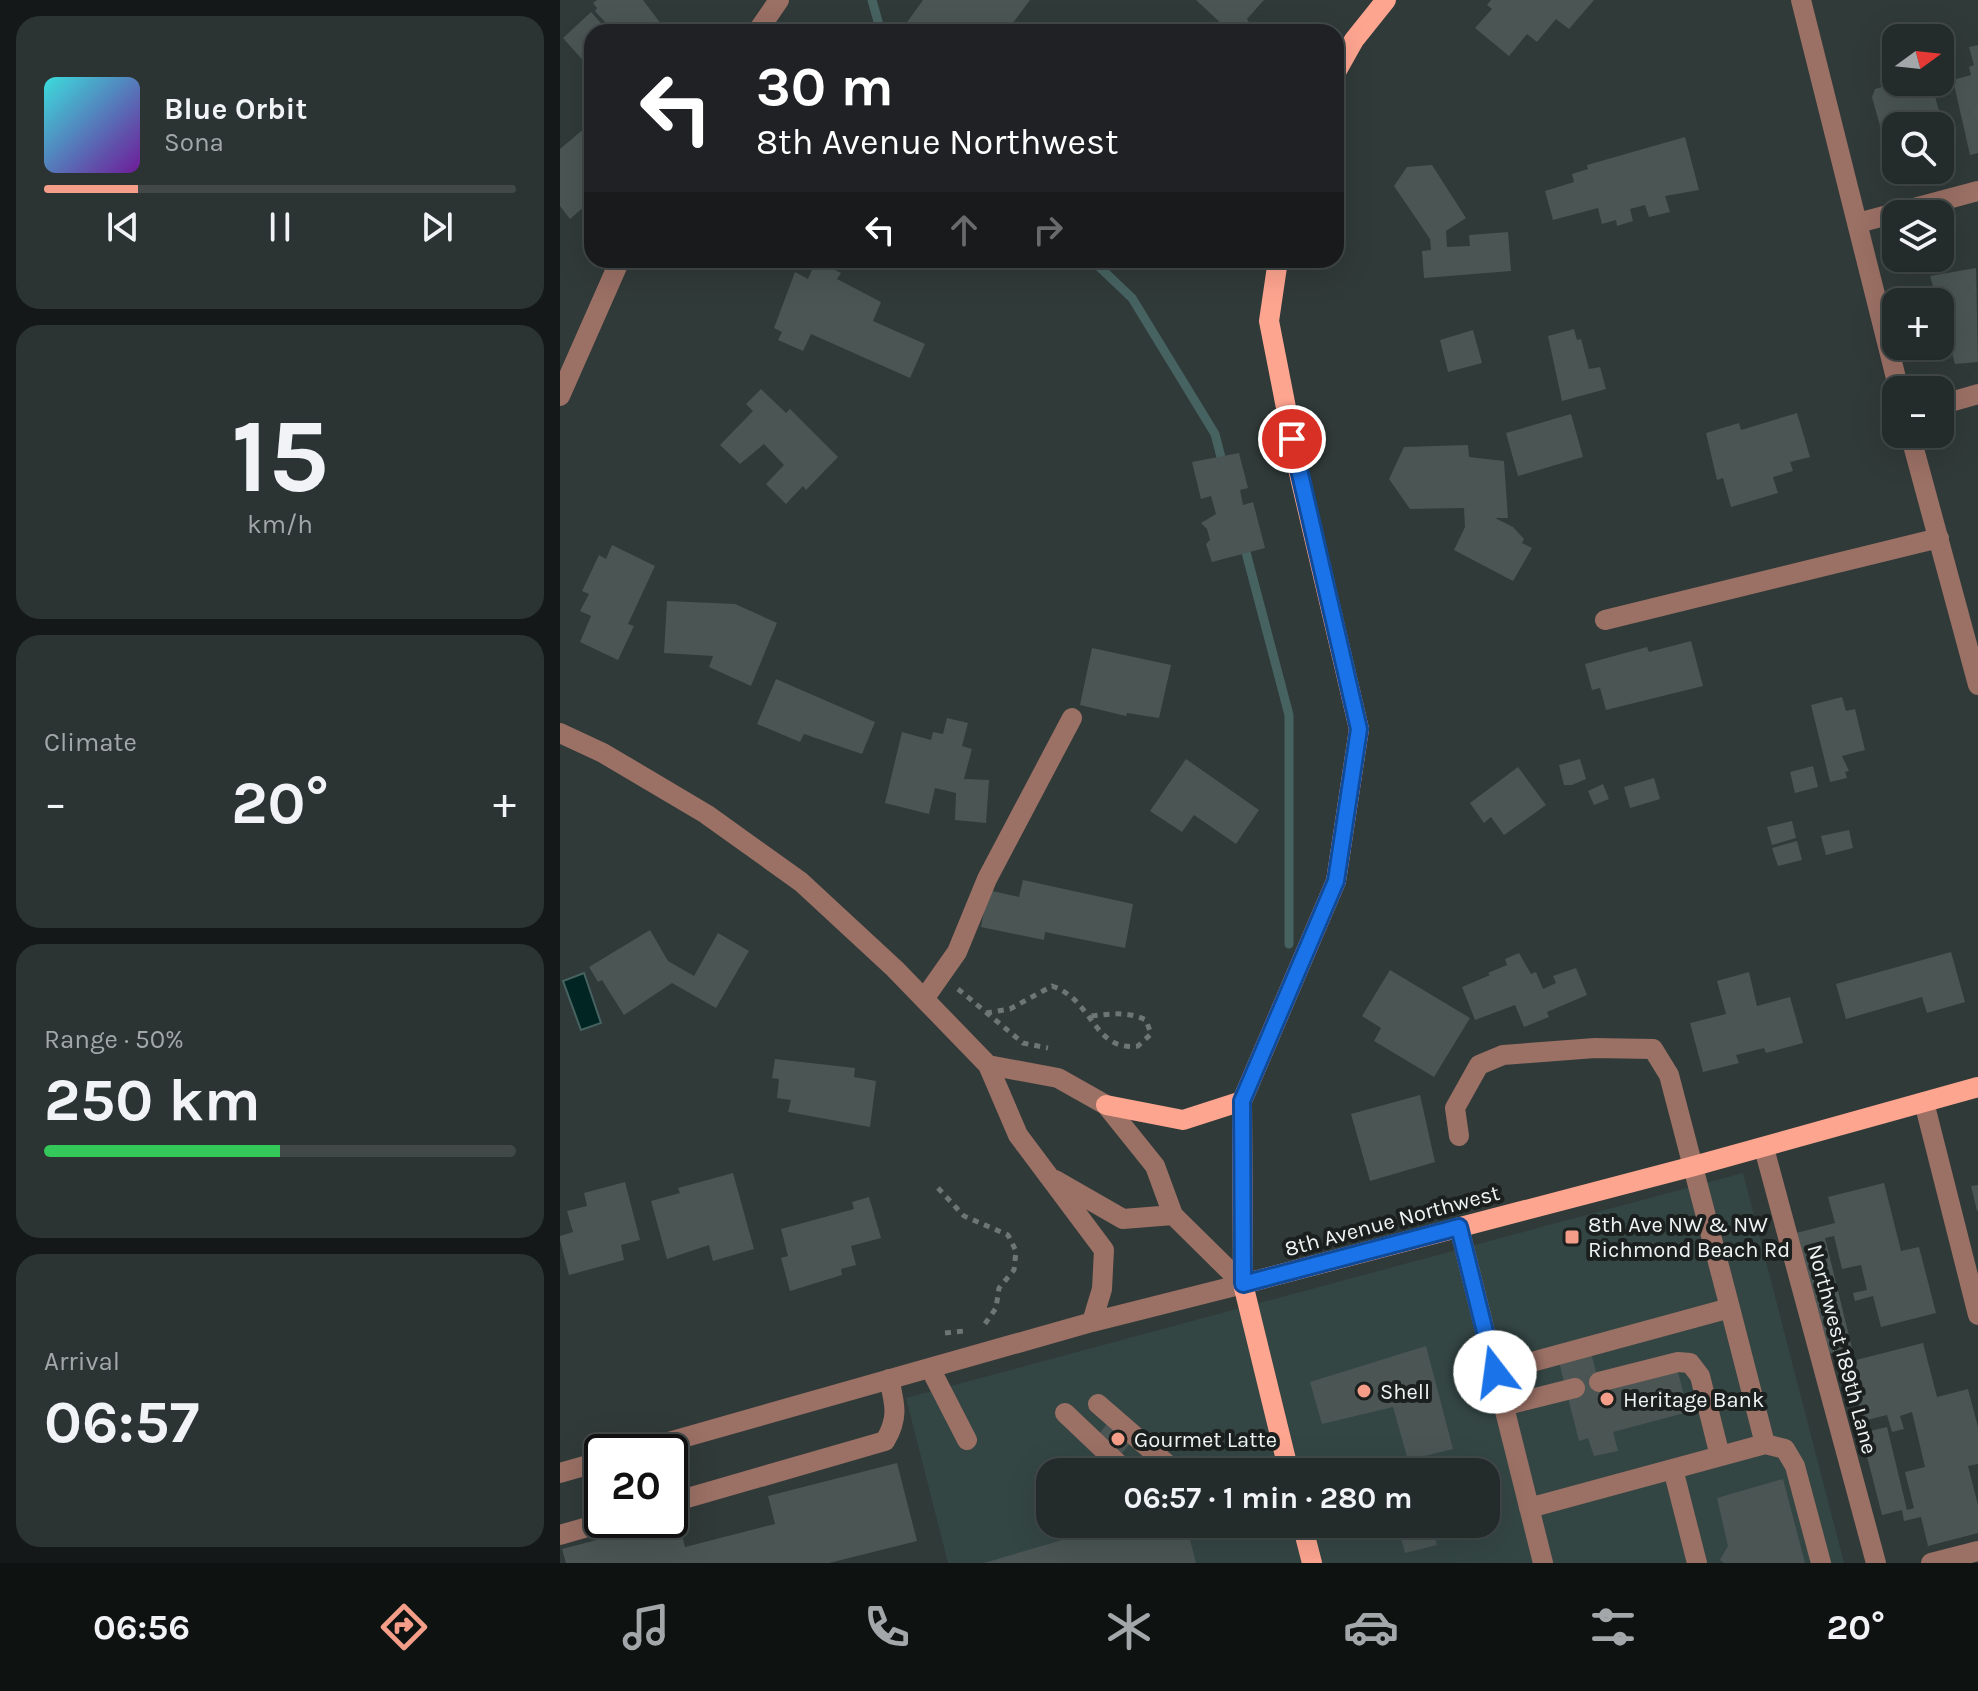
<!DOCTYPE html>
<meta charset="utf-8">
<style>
body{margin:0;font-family:Karla,sans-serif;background:#2c3433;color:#f1f3f6;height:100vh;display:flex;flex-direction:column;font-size:30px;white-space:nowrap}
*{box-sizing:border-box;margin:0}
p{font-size:26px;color:#a3a7a9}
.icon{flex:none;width:44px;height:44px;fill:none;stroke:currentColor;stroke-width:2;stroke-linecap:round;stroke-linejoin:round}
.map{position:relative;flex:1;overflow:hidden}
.details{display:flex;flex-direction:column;gap:16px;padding:16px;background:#141818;width:560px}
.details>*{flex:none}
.hud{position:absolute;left:24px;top:24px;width:760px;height:244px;border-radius:24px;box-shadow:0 8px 32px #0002,0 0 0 2px #414847;background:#202124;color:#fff;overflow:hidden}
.needle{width:52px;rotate:75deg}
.controls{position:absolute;left:1322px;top:24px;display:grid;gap:16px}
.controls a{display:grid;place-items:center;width:72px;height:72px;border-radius:16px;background:#242c2b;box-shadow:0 8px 32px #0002,0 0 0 2px #414847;font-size:40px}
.speed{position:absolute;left:24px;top:1434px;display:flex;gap:16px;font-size:40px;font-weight:700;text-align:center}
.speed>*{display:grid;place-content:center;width:104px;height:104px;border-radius:50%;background:#242c2b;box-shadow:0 8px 32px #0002,0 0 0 2px #414847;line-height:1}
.speed .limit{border:4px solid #111;border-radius:12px;background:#fff;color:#111}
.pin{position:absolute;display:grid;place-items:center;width:68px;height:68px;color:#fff;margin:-34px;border:4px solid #fff;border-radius:50%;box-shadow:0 2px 8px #0007}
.me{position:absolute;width:88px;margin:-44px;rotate:345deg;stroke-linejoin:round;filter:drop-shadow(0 0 6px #0008)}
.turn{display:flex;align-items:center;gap:28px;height:168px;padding:0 40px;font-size:36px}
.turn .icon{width:104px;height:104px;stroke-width:2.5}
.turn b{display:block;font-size:56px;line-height:68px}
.lanes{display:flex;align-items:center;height:76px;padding:0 40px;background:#0003;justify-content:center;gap:40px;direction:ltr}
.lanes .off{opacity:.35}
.big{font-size:60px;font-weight:700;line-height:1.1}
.details .tile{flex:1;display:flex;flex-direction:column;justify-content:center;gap:12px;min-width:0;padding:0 28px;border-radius:24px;background:#2c3433}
.details .dial{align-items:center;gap:0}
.dial b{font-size:104px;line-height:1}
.song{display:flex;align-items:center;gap:24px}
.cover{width:96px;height:96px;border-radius:12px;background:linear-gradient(135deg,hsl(180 70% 55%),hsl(280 70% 35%))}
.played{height:8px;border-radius:4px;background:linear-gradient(90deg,#f49e89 20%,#414847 20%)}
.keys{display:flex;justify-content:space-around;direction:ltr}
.heat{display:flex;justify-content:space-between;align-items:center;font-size:44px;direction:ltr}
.charge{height:12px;border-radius:6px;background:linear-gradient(90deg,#34c759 50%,#414847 0)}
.trip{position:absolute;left:476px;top:1458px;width:464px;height:80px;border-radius:24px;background:#242c2b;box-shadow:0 8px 32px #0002,0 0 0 2px #414847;font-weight:700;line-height:80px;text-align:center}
.dock{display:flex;height:128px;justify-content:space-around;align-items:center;background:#0e1211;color:#a3a7a9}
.dock .icon{width:56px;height:56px}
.dock .active{color:#f49e89}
.dock b{font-size:36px;color:#f1f3f6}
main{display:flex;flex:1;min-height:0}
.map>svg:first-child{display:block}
.built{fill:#344644;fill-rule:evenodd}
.water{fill:#002523;stroke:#476361;stroke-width:2}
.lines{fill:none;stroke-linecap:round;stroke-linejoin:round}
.stream{stroke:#476361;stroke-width:9}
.building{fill:#4a5554}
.path{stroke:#6d7675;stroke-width:5;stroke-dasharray:6 6;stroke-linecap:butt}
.minor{stroke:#9b7065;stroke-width:20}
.major{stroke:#fea590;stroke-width:20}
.route-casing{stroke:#114b97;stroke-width:20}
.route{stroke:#1a73e8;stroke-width:14}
.poi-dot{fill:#f49e89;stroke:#1b201f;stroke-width:3}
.labels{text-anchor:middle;stroke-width:8;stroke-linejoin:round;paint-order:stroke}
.street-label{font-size:22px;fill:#edf4f3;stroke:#1b201f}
.poi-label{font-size:22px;fill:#edf4f3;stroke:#1b201f;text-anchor:start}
</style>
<main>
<section class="details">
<div class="tile">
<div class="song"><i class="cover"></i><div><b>Blue Orbit</b><p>Sona</p></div></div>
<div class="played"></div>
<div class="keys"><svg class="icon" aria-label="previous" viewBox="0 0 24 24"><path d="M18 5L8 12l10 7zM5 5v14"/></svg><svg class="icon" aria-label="pause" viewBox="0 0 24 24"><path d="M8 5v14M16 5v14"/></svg><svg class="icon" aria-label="next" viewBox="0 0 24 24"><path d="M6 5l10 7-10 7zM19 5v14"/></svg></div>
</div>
<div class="tile dial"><b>15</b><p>km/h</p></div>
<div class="tile"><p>Climate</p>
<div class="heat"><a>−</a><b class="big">20°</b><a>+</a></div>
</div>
<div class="tile"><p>Range · 50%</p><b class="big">250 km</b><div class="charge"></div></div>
<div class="tile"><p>Arrival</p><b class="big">06:57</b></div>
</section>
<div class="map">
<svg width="1418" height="1563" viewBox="0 0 1418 1563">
<rect width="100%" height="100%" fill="#303a39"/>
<path class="built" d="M1183 1173 1284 1563H388L346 1398ZM490 1472H926V1524H490Z"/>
<path class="water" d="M24 973 41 1023 21 1030 3 981Z"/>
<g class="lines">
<path class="stream" d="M312 0 321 32
M532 260 572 298 655 434 664 469
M683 541 729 715V944"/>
</g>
<path class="building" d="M37 0H83L105 29 101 32H54L35 11 37 8 33 3Z
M363 0H470L446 32H340Z
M636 0H704L687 19 694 32H661L665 27Z
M931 0H1034L1009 29 996 19 977 42 967 34 949 56 915 28 932 9 927 5Z
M31 12 49 32H32V62L28 66 3 38Z
M1418 45V153L1410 155 1393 80 1411 75 1409 67 1414 65 1409 47Z
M1339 82H1371L1381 118 1390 116 1396 151 1380 155V126H1336V151H1332L1327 131 1322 133 1312 97 1315 89Z
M32 122V169L29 172 32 200 10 219 0 206V149Z
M1125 137 1139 190 1105 196 1110 212 1089 217 1085 205 1070 209 1073 221 1057 226 1056 220 1042 224 1038 208 993 220 985 191 1014 182 1012 174 1028 169 1027 165Z
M872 165 906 218 886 231 887 247 910 246 909 235 948 232 951 271 864 278 862 251 871 250 870 239 834 186 847 167Z
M256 261 281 273 277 279 321 302 313 321 365 344 350 378 251 334 243 351 218 340 222 332 214 328 235 272 248 279Z
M1416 268 1418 362 1395 364 1370 276Z
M1014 329 1017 340 1021 339 1029 369 1040 367 1046 389 1002 401 988 336Z
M913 330 922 363 888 372 880 340Z
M201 389 226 413 230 409 278 457 246 490 243 486 226 504 206 484 224 465 204 444 180 464 160 445 193 411 186 404Z
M1237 413 1250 457 1230 462 1233 471 1213 477 1218 493 1171 507 1163 478 1157 480 1146 433 1179 423 1181 430Z
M1011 414 1023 457 958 476 946 433Z
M908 445 909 457 944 461 948 518H935L953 527 964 539 962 543 972 548 953 581 894 550 905 527 904 508 850 509 829 479 844 447Z
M679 453 688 488 680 490 683 505 693 502 705 548 652 562 646 544 650 540 647 529 641 523 656 514 651 496 641 499 632 462Z
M52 545 95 566 68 624 74 626 58 660 20 642 31 616 20 611 29 594 22 591 39 555 46 559Z
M107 601 175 604 217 623 191 686 149 667 153 656 104 653Z
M1131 641 1143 686 1046 710 1040 688 1032 690 1025 664 1087 647 1089 652Z
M532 648 611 665 599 718 567 713 566 716 520 705Z
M216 679 315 722 302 754 244 734 240 742 197 724Z
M1282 697 1286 711 1295 709 1305 750 1282 756 1289 771 1285 772 1287 778 1270 782 1251 705Z
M387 718 408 723 402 746 412 749 404 779 429 780 426 823 395 820 396 793 375 788 369 814 325 803 342 732 371 740 373 732 383 734Z
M626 759 699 810 676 844 634 815 622 832 590 811Z
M1020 759 1026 779 1012 785H1004L999 765Z
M1253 766 1258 787 1235 793 1230 772Z
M958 767 986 805 944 835 931 817 924 823 910 803Z
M1094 778 1100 799 1070 808 1064 787Z
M1043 784 1049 799 1034 805 1028 791Z
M1232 821 1236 838 1212 845 1207 827Z
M1289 830 1293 848 1266 855 1261 836Z
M1237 841 1242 860 1218 866 1212 848Z
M463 880 573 904 565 948 485 932 484 940 421 927 428 890 459 897Z
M90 930 108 961 134 976 158 933 189 951 156 1008 112 983 64 1015 42 980 38 982 29 967Z
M1391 952 1405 1002 1367 1013 1362 997 1286 1019 1276 984Z
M959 953 971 974 976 972 983 989 996 983 993 976 1016 968 1027 995 987 1012 989 1017 964 1027 955 1005 915 1020 902 987 930 975 928 973 947 965 945 959Z
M830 970 910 1018 874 1077 814 1041 821 1028 802 1016Z
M1189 972 1197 1006 1230 997 1243 1043 1206 1053 1204 1048 1176 1055 1179 1063 1143 1072 1130 1023 1166 1014 1157 981Z
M215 1059 295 1068 294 1077 316 1081 310 1127 228 1112 231 1100 217 1098 219 1079 212 1078Z
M860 1095 875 1162 810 1181 791 1114Z
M173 1173 194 1249 153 1261 149 1245 107 1259 91 1201 120 1193 118 1188Z
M65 1182 80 1240 61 1245 64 1260 9 1275 0 1240V1236L13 1232 7 1211 27 1206 24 1193Z
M1324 1183 1341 1251 1359 1247 1376 1313 1321 1327 1313 1296 1295 1301 1293 1293 1307 1290 1301 1265 1282 1269 1274 1236 1265 1238 1292 1348 1267 1354 1236 1233 1275 1223 1268 1197Z
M1418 1185V1210L1417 1211 1411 1186Z
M309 1197 321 1238 291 1246 296 1265 281 1269 282 1275 230 1291 221 1258 228 1256 221 1229 294 1209 292 1202Z
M1363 1343 1377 1397 1408 1389 1418 1427V1464L1408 1466 1418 1505V1533L1368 1546 1361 1517 1344 1521 1342 1510 1322 1515 1301 1433 1327 1427 1347 1510 1354 1508 1345 1472 1365 1467 1352 1412 1340 1416 1344 1429 1332 1432 1327 1415 1303 1421 1288 1362Z
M866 1346 893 1449 848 1460 833 1407 762 1424 750 1382Z
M1030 1350 1041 1389 1117 1368 1128 1412 1053 1432 1058 1451 1034 1456 1028 1438 1019 1441 998 1358Z
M550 1420 574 1439 562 1453 539 1434Z
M337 1463 357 1541 269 1563H6L2 1549 118 1519 125 1547 215 1524 208 1496Z
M1223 1479 1245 1563H1164L1160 1560 1168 1546 1157 1498Z
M557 1524H626L636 1563H424Z
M837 1524H915L917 1529 875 1538 877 1545 845 1553Z"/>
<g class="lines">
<path class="path" d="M398 989 463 1043 488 1048
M426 1013 450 1009 492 986C534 1000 533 1052 578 1046L591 1034 586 1020C567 1011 551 1014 531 1016
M378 1188 404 1216 448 1235 456 1251 454 1270 439 1288 436 1308 422 1328
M385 1333 404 1331"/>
<path class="minor" d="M1241 0 1339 390
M197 32 219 0
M1298 223 1418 191
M0 396 60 260
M1380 405 1418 394
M1350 434 1418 685
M1045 620 1379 538
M0 733 43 753 146 814 241 882 335 969 428 1065 458 1135 544 1250 542 1289 532 1322
M364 999 397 952 427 879 512 718
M428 1065 498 1078 546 1105 595 1166 613 1215 683 1284
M1364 1102 1418 1315
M899 1136 895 1108 919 1065 943 1055 1035 1048 1093 1049 1109 1075 1170 1308
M1204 1148 1316 1563
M495 1180 563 1219 613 1215
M899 1227 983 1563
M370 1368 407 1440
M935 1372 1170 1308 1205 1444 969 1508
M1039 1382 1118 1362 1130 1363 1140 1376 1160 1456
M538 1404 607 1464
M943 1406 1015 1388
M505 1413 567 1472
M1205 1444 1225 1449 1235 1466 1261 1563
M73 1452 532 1322 683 1284
M1113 1469 1137 1563
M0 1473 42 1461
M110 1503 325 1441C339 1418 335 1404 329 1379
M0 1535 52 1520
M1371 1563 1418 1551"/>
<path class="major" d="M776 72 794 40 826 0
M718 260 709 321 738 469 799 729 776 881 682 1101 683 1284 729 1472
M546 1105 623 1120 682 1101
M683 1284 1134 1166 1418 1087
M742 1524 752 1563"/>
</g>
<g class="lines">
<g class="route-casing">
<path id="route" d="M732 439 799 729 776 881 682 1101 683 1284 899 1227 935 1372"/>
</g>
<use href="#route" class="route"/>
</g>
<g class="poi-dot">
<rect x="1004" y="1229" width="16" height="16" rx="4"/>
<circle cx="804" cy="1391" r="8"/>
<circle cx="1047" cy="1399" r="8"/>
<circle cx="558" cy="1439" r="8"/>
</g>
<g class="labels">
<g class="street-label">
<text transform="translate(832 1220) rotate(-15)" y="8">8th Avenue Northwest</text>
<text transform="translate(1283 1349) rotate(75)" y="8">Northwest 189th Lane</text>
</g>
<g class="poi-label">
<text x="1028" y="1232">8th Ave NW &amp; NW<tspan x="1028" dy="25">Richmond Beach Rd</tspan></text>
<text x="820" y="1399">Shell</text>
<text x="1063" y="1407">Heritage Bank</text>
<text x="574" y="1447">Gourmet Latte</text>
</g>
</g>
</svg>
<div class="controls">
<a><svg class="needle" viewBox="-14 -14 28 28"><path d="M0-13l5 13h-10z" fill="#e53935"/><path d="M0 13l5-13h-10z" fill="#a3a7a9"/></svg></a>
<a><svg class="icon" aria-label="search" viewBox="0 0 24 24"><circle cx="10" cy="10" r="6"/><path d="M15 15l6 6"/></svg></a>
<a><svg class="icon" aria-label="layers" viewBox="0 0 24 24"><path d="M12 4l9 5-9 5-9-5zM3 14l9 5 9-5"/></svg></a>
<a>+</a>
<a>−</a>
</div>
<div class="speed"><div class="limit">20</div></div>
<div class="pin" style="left:732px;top:439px;background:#d93025"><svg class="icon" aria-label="arrive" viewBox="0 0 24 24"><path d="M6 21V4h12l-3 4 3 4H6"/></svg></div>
<svg class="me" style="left:935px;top:1372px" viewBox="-20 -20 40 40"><circle r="19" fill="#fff"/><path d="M0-13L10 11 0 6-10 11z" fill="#1a73e8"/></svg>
<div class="trip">06:57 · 1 min · 280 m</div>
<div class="hud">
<div class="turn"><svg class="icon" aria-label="left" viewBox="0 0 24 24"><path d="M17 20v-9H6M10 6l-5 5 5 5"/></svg><div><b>30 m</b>8th Avenue Northwest</div></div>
<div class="lanes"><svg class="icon" aria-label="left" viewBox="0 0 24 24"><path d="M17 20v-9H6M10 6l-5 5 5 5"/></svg><svg class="icon off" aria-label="ahead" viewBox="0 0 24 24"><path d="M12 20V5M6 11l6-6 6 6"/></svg><svg class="icon off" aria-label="right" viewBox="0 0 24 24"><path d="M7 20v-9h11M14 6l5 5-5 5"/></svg></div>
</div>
</div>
</main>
<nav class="dock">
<b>06:56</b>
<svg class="icon active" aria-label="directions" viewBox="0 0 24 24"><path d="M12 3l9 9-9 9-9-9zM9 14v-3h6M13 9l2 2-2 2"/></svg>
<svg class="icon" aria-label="music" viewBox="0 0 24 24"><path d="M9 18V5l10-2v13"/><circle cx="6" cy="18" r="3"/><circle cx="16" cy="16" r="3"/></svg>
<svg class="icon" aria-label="phone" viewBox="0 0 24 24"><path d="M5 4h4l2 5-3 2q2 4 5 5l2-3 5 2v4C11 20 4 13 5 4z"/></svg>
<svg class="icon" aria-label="climate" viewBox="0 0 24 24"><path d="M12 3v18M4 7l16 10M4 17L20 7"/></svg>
<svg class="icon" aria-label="car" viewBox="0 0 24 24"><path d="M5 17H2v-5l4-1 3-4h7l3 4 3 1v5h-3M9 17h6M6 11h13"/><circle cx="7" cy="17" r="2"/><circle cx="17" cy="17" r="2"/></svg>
<svg class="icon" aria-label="filters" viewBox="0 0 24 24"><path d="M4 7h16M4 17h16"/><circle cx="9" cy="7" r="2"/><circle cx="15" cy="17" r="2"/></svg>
<b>20°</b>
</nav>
